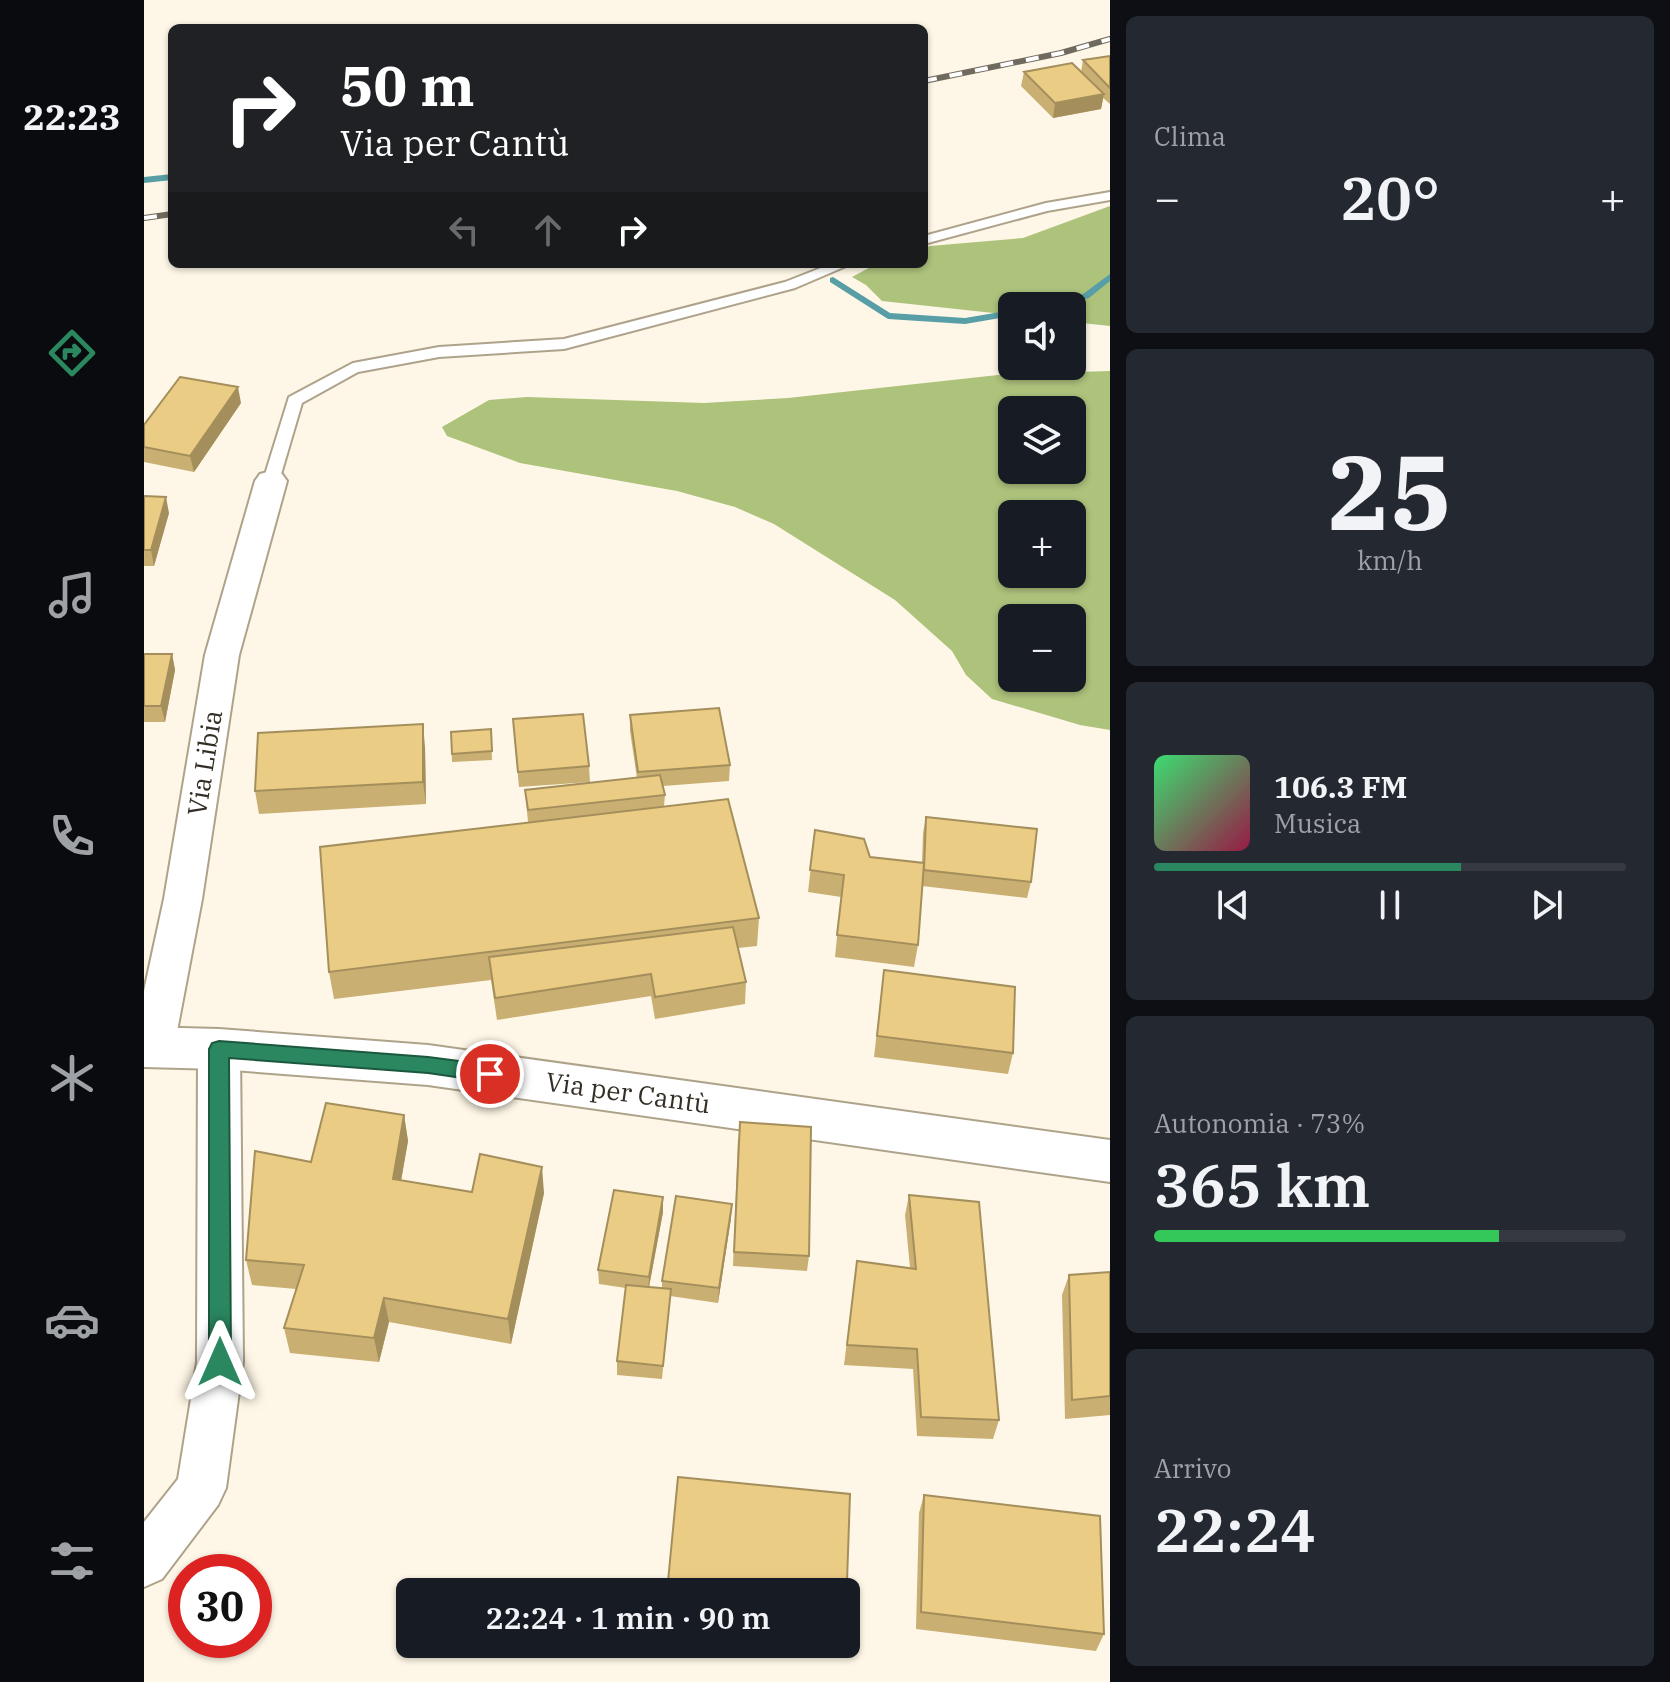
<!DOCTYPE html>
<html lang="it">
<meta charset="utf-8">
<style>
body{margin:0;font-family:"IBM Plex Serif",serif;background:#242831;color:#f1f3f6;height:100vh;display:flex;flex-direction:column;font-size:30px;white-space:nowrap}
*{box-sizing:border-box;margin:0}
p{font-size:26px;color:#9ea1a6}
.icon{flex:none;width:44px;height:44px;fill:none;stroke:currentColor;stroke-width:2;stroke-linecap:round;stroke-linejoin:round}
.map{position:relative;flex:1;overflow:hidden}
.side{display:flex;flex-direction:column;gap:16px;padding:16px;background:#0d0f14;width:560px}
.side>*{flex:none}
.guide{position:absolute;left:24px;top:24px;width:760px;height:244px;border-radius:12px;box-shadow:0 2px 6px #0004;background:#202124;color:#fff;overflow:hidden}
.controls{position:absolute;left:854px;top:292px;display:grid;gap:16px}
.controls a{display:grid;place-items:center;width:88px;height:88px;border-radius:12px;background:#171b24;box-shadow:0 2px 6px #0004;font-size:40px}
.speed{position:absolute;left:24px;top:1554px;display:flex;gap:16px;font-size:40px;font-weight:700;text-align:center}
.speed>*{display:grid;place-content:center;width:104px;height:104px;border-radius:50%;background:#171b24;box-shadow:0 2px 6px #0004;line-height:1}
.speed .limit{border:12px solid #d22;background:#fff;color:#111}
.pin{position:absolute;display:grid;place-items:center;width:68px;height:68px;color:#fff;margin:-34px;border:4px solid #fff;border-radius:50%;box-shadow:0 2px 8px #0007}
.me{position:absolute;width:88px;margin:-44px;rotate:0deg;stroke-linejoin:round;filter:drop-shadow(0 0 6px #0008)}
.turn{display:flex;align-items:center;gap:28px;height:168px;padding:0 40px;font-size:36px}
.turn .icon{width:104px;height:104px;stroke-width:2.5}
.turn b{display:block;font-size:56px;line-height:68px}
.lanes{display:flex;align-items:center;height:76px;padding:0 40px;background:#0003;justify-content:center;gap:40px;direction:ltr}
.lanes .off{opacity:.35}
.big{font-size:60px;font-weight:600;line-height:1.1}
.side .tile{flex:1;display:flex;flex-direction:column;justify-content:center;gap:12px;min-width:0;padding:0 28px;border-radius:12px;background:#242831}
.side .dial{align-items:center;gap:0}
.dial b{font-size:104px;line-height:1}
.song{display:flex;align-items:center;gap:24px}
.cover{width:96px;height:96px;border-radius:12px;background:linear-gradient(135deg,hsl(140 70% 55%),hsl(340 70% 35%))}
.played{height:8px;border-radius:4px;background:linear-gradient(90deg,#2a875f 65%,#363941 65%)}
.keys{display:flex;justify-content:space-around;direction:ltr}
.heat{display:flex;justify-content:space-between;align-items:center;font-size:44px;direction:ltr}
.charge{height:12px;border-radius:6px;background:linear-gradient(90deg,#34c759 73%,#363941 0)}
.trip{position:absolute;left:252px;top:1578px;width:464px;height:80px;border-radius:12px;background:#171b24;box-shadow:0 2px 6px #0004;font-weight:600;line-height:80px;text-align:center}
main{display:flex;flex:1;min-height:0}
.menu{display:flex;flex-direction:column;width:144px;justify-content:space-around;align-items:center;background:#090b0e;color:#9ea1a6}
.menu .icon{width:56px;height:56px}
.menu .on{color:#2a875f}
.menu b{font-size:36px;color:#f1f3f6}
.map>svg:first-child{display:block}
.forest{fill:#adc27b;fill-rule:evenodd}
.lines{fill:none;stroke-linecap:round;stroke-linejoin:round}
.stream{fill:#589ea6;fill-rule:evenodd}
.lane-casing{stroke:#aea38a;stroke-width:4}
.street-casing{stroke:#aea38a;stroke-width:4}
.secondary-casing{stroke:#aea38a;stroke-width:4}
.lane{fill:#fff;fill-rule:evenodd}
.street{fill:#fff;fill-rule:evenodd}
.secondary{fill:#fff;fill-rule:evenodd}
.rail-casing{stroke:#706a5e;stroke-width:6}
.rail{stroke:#fff;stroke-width:4;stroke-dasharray:13;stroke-linecap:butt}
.wall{fill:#caaf72}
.shaded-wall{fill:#a48f5c}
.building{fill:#ebcc84;stroke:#a48f5c;stroke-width:2}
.route{fill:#2a875f;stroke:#1b583e;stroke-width:2}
.labels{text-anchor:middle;stroke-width:6;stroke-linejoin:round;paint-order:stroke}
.street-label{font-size:26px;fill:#342f25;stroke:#fff}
</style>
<main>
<nav class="menu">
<b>22:23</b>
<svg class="icon on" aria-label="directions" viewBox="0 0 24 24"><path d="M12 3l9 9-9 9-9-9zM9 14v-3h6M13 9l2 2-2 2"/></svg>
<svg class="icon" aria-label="music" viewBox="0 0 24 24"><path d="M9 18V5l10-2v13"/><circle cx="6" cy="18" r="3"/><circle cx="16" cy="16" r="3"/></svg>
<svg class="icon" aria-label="phone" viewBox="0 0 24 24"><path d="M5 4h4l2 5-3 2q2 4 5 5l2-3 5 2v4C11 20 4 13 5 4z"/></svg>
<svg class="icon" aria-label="climate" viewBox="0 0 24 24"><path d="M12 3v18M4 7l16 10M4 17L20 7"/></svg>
<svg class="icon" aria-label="car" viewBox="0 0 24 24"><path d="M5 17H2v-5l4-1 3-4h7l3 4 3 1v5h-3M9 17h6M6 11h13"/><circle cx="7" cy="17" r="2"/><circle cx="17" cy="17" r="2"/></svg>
<svg class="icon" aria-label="filters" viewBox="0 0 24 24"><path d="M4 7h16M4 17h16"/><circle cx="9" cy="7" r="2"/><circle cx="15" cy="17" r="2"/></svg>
</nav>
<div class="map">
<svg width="966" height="1682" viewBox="0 0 966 1682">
<rect width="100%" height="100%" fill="#fef7e7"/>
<path class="forest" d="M966 206V326L928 322V306H868V315L738 301 722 285 708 277 732 264H780V248L786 246 879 238Z
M966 371V730L936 725 848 699 822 675 808 651 751 600 630 524 591 507 533 491 376 463 303 436 298 427 345 400 383 397 560 403 644 398 863 374ZM868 410H928V470H868ZM868 514H928V574H868ZM868 618H928V678H868Z"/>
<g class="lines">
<path class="stream" d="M28 174V180L0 183V177Z
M575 264H597C592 268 580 268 575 264Z
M966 274V281L945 298 915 306H900L939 294Z
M689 277 746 313 821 318 868 310V316L821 324 744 319 686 282V278Z"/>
<g class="lane-casing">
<path id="lane" d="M966 192V200L903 211 780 244V236L902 203Z
M687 264H707L651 288 420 349 295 357 214 372 158 403 135 481 127 486 119 481 145 397 209 363 295 347 420 339 641 282Z"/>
</g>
<g class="street-casing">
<path id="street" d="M127 471 138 474 143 481 95 655 58 899 30 1047 24 1059 9 1064 0 1061V991L20 899 61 655 111 481 116 474Z
M75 1032 90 1037 96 1049 99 1362 82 1488 74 1505 18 1579 0 1587V1522L34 1479 53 1362 54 1049 60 1037Z"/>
</g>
<g class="secondary-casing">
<path id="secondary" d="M0 1027 75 1029 284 1045 966 1140V1182L284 1085 75 1069 0 1067Z"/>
</g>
<use href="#lane" class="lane"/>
<use href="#street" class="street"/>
<use href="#secondary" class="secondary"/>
<g class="rail-casing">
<path id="rail" d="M780 81 917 53 966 39
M0 218 28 214"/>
</g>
<use href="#rail" class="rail"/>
</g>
<path class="wall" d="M966 56V104L959 98 957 109 909 118 877 86 880 72H937L939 60Z
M97 403 50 472 0 462V425Z
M0 496 25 513 10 566H0Z
M0 654H28L31 670 21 722H0Z
M486 715 586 765 585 781 519 786 521 795 520 806 615 918 613 946 594 948 602 982 601 1004 511 1019 507 996 353 1020 347 980 190 999 185 972 384 822 381 790 493 778 486 731Z
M347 729 348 760 308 762 307 732Z
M370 735 445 766 446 782 375 787Z
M281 747 282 804 115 814 111 791Z
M782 817 887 882 883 898 778 886 774 945 770 967 691 957 697 897 664 892 671 830 726 857 778 863 779 833Z
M740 970 869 1053 864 1074 730 1057Z
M260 1115 264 1141 257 1180 328 1192 400 1193 367 1344 245 1322 235 1362 146 1353 140 1328 152 1289 108 1285 102 1260 167 1162Z
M594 1138 665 1256 663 1271 589 1266Z
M765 1195 855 1420 849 1439 773 1436 769 1369 700 1365 713 1261 766 1268 761 1215Z
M519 1212 505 1287 518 1288V1281L587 1218 574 1303 526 1296 518 1379 473 1375V1361L482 1288 455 1284 454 1270Z
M966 1272V1415L921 1419 918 1295 925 1275Z
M780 1495 960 1634 952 1651 772 1629 775 1513Z"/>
<path class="shaded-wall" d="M960 94 957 109 909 118 911 103Z
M94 387 97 403 50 472 46 456Z
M22 497 25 513 10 566 7 550Z
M28 654 31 670 21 722 17 706Z
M279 724 281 747 282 804 279 782Z
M260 1115 264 1141 253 1204 249 1179Z
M398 1167 400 1193 367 1344 364 1319Z
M519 1197V1212L504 1292 505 1277Z
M588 1204 587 1218 574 1303 575 1288Z
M240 1298 245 1322 235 1362 230 1338Z"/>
<path class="building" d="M966 56V88L939 60Z
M928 63 960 94 911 103 880 72Z
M36 377 94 387 46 456 0 447V425Z
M0 496 22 497 7 550H0Z
M0 654H28L17 706H0Z
M575 708 586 765 494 772 486 715Z
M439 714 445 766 374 772 369 719Z
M279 724V782L111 791 114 733Z
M347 729 348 751 308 754 307 732Z
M516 775 521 795 384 810 381 790Z
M584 799 615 918 185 972 176 847Z
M782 817 893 829 887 882 780 870Z
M671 830 720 839 726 857 780 863 774 945 693 935 700 875 666 870Z
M589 927 602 982 511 997 507 974 351 998 345 957Z
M740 970 871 987 869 1053 733 1036Z
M182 1103 260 1115 249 1179 328 1192 336 1154 398 1167 364 1319 240 1298 230 1338 140 1328 160 1265 102 1260 111 1151 167 1162Z
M596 1122 667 1127 665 1256 590 1252Z
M470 1190 519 1197 505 1277 454 1270Z
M765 1195 835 1202 855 1420 777 1417 773 1349 703 1345 713 1261 772 1269Z
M532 1196 588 1204 575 1288 518 1281Z
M966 1272V1396L928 1400 925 1275Z
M482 1285 527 1289 519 1366 473 1361Z
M534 1477 706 1494 702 1611V1592H523Z
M780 1495 956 1516 960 1634 777 1612Z"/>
<path class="route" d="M75 1041 284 1057 346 1065 353 1068 356 1074 353 1079 346 1082 284 1073 85 1058 87 1362 84 1369 76 1372 68 1369 65 1362V1049L68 1043Z"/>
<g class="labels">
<g class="street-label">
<text transform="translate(61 763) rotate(-81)" y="9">Via Libia</text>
<text transform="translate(484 1093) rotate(8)" y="9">Via per Cantù</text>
</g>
</g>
</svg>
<div class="controls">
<a><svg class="icon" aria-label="sound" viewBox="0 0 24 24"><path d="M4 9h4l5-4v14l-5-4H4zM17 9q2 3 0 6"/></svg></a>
<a><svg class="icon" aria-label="layers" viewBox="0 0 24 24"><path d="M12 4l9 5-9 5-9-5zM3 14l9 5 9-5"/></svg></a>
<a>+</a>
<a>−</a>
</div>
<div class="speed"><div class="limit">30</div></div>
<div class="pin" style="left:346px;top:1074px;background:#d93025"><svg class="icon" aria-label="arrive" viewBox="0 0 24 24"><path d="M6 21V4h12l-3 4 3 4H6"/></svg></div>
<svg class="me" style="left:76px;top:1362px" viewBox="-20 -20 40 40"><path d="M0-17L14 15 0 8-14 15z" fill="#2a875f" stroke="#fff" stroke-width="4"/></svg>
<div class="trip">22:24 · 1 min · 90 m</div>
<div class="guide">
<div class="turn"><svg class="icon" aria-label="right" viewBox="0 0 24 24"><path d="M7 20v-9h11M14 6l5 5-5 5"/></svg><div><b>50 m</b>Via per Cantù</div></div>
<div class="lanes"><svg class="icon off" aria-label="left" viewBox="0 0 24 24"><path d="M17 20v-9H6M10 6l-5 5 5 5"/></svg><svg class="icon off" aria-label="ahead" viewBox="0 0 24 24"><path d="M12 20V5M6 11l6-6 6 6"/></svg><svg class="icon" aria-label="right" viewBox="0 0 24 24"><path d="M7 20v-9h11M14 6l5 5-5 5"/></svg></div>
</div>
</div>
<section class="side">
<div class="tile"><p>Clima</p>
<div class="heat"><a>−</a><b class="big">20°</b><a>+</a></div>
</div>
<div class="tile dial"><b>25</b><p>km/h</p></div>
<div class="tile">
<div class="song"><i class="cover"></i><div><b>106.3 FM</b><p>Musica</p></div></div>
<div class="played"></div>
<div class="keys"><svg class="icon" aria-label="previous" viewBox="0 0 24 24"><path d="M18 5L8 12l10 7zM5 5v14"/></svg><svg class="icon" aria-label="pause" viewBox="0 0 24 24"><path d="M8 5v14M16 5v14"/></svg><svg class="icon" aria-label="next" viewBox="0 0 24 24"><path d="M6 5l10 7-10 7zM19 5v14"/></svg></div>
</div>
<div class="tile"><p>Autonomia · 73%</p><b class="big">365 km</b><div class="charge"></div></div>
<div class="tile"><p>Arrivo</p><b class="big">22:24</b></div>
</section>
</main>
